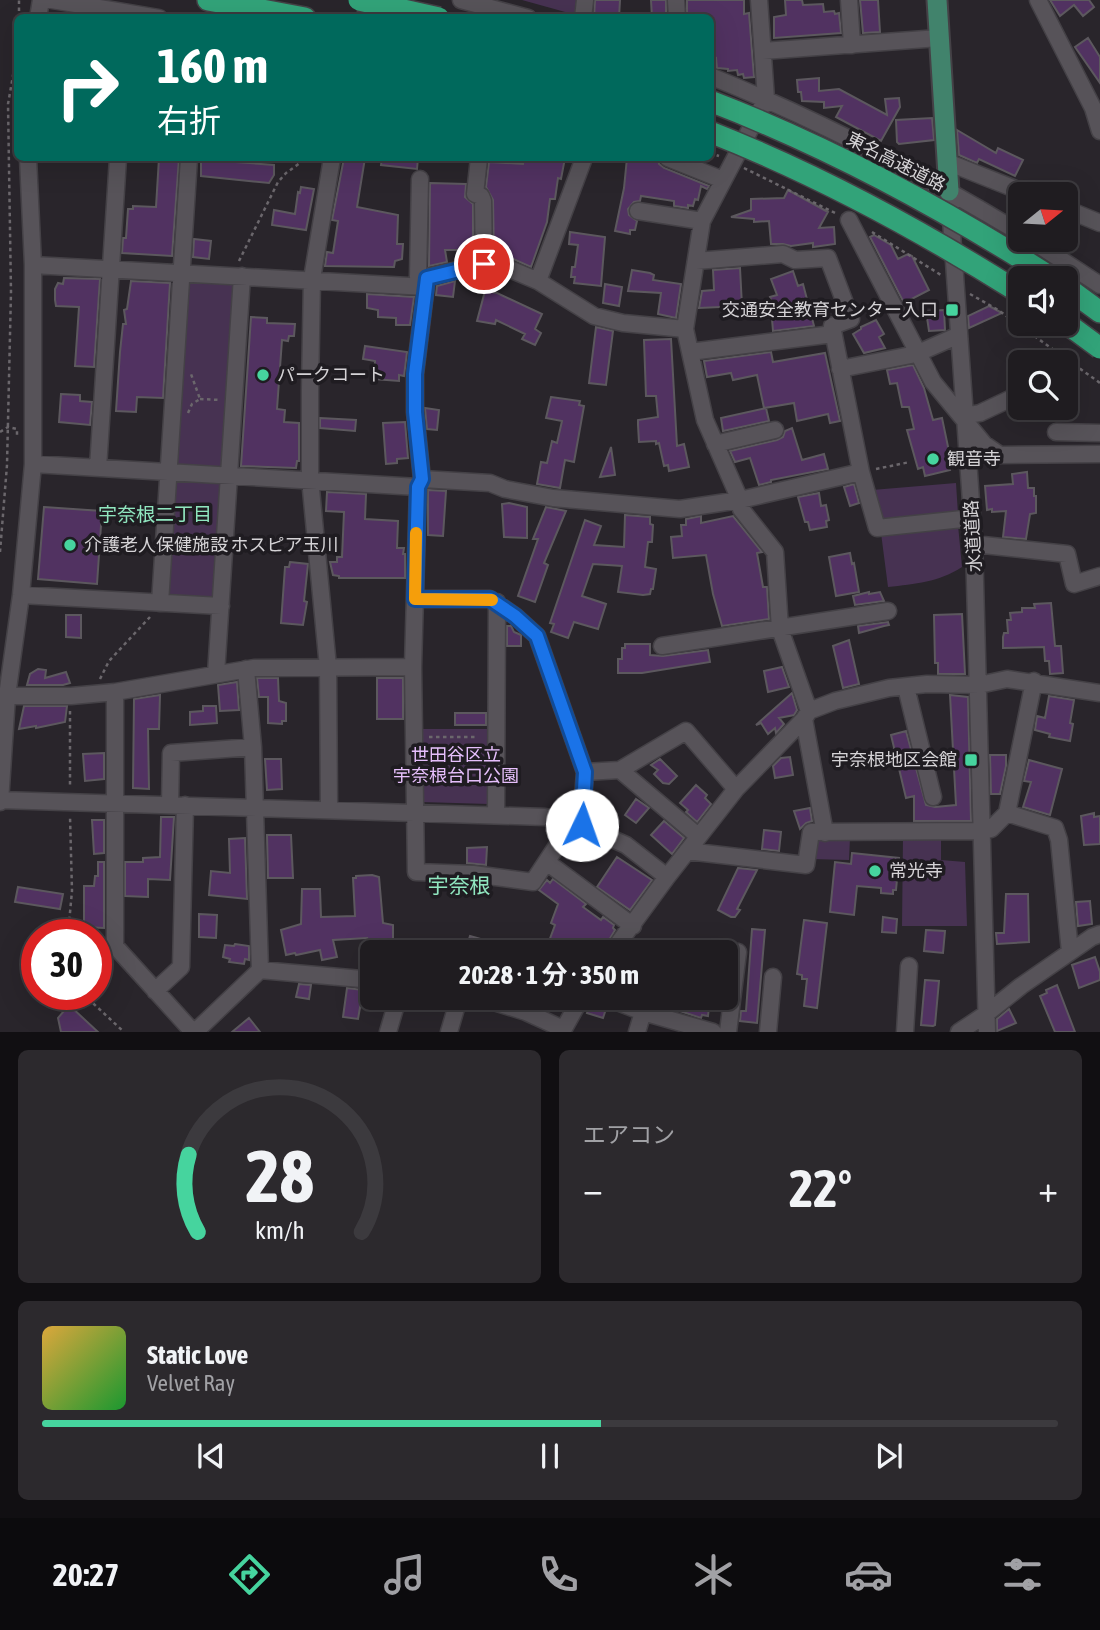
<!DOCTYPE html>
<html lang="ja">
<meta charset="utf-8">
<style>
body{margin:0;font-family:"Asap Condensed","Noto Sans JP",sans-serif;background:#2c292d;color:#f1f3f6;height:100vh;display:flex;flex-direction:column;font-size:26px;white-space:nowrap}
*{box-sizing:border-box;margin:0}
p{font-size:23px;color:#a1a1a5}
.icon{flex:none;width:38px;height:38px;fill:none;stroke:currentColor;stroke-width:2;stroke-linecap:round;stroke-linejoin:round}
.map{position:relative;height:1032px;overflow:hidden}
.side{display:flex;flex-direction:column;gap:18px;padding:18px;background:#110f12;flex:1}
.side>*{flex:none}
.hud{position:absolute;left:14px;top:14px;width:700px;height:147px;border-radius:10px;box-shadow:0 7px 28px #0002,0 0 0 2px #3c3a3e;background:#00695c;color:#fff;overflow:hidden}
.needle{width:46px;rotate:72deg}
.tools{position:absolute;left:1008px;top:182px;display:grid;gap:14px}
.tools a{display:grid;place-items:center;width:70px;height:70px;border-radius:10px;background:#1f1c20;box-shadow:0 7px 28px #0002,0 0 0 2px #3c3a3e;font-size:35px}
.speed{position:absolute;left:21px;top:919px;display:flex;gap:14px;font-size:35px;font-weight:700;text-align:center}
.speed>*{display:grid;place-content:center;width:91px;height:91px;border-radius:50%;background:#1f1c20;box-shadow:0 7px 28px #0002,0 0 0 2px #3c3a3e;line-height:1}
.speed .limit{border:10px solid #d22;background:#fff;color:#111}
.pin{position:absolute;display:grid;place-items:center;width:60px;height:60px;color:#fff;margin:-30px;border:4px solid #fff;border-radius:50%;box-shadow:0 2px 7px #0007}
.me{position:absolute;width:77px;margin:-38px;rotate:3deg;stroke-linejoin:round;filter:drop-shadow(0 0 5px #0008)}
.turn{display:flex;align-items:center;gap:24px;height:147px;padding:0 28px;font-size:32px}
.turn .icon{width:91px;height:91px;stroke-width:2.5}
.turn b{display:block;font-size:49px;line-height:60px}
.big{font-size:52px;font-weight:700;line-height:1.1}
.side .widget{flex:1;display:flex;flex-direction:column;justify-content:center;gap:10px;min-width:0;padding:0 24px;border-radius:10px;background:#2c292d}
.side .dial{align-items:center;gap:0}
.dial svg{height:182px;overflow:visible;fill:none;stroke:#3c3a3e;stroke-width:7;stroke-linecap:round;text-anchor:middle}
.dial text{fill:#f1f3f6;stroke:none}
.song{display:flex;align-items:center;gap:21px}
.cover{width:84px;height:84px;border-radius:10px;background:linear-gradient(135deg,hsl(40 70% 55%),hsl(130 70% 35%))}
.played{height:7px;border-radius:4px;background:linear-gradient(90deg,#46d49e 55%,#3c3a3e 55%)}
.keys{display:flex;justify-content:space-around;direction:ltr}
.heat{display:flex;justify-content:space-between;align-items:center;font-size:38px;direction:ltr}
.side .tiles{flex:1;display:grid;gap:18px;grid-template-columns:1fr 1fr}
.widget:last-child{grid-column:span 2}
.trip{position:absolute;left:360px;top:940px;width:378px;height:70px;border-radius:10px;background:#1f1c20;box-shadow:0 7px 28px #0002,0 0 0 2px #3c3a3e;font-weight:700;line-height:70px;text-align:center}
.tab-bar{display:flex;height:112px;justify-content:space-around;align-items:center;background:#0c0b0d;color:#a1a1a5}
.tab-bar .icon{width:49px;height:49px}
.tab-bar .selected{color:#46d49e}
.tab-bar b{font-size:32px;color:#f1f3f6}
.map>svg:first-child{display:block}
.green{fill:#473252}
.building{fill:#513261;stroke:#5c585e;stroke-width:2}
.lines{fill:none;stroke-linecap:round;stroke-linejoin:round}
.minor-casing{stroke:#444146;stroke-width:19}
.major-casing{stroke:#444146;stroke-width:23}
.highway-casing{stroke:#444146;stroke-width:24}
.path{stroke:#6b676c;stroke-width:2.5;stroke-dasharray:3.5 3.5;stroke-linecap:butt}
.minor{stroke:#575359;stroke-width:16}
.major{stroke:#41836c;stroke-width:19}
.highway{stroke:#32a379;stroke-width:21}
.highway-bridge-casing{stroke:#444146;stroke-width:24;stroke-linecap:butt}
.highway-bridge{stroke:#32a379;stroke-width:21}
.route-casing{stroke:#114b97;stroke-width:18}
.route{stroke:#1a73e8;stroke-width:12}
.slow{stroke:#f59e0b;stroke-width:12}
.poi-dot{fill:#46d49e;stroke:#1f1c21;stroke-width:2.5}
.labels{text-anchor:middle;stroke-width:7;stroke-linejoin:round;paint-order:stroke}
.street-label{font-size:18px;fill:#d5d3d6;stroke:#1f1c21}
.poi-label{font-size:18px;fill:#d5d3d6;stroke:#1f1c21;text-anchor:start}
.park-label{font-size:18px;fill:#e6bffc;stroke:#1f1c21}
.neighbourhood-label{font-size:19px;fill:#90e6bf;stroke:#1f1c21}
.quarter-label{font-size:21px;fill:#90e6bf;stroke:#1f1c21}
</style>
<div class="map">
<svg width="1100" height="1032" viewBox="0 0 1100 1032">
<rect width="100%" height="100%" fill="#29252b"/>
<path class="green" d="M522 0H577L576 15Z
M194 278 231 281 237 287 225 464 219 469 180 467 174 461 186 283Z
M179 478 219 479 224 486 216 595 210 601 170 598 166 592 173 483Z
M956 483 958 514 881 520 872 490Z
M958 525 962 567C939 582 915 584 888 587L881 533Z
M422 729H490L489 804 421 802Z
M903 836H941V860L965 862 967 926H902Z
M814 838H850L849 860 811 859Z"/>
<path class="building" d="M595 0H620L619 18H594Z
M651 0H666V18H652Z
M687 0H744V14L749 13 754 77 744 78 743 74 738 75 737 70 728 71V69L717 68 716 58 710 59V18H687Z
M785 0H802L803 5 823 4 824 12 834 11 835 14 839 13 841 33 774 38V17L786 15Z
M860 0H878L880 32 863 33Z
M1050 0H1089L1094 7 1083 16 1074 5 1060 16Z
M1088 38 1100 57V83L1075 47Z
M819 78V91L839 89 887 115 885 99 899 98 900 107 881 141 836 117 842 106 824 108V102L802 101 801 92H798L797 80Z
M932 118 934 140 899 144 897 142 896 120Z
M957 130 996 153 998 148 1023 160 1015 176 979 159 977 163 959 155Z
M159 158H179L172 256 122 253 123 238H126L128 209H133V206L156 207Z
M201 158H236V162L274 165V175L269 183 201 176Z
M344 158H365L357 207 398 215 397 244H403L402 259 395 261 394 267 325 266 327 252 333 253 338 221 332 220Z
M382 158H418L417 169 381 165Z
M524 158H565L561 179 558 178 555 199H550L547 222 531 267 511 258 494 255 493 200 486 187 489 162 523 164Z
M627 158H658L659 164 664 168 709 186 707 189 701 186 698 200 695 199 693 206 688 205V208L674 206V201L641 196 640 201 634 202 628 209 629 215 637 221 635 230H630V234L615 231 624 188Z
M430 183 466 184 465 197 473 204V250H445L447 262 429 266Z
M301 187 314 189 306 230 272 225 274 210 295 214 298 192 300 193Z
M788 190 828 212 819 228 834 227 835 244 813 247V243L791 246 783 244H771L769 221 754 222V219L731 217 751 210V199L784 198Z
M570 232 605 237 601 286 574 283 575 277H571L572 267H575L578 245 569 244Z
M874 235 891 245 898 259 908 254 912 256 929 290 904 303 870 237Z
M194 239 211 241 209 259 193 257Z
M740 268 742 306 699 308 702 291 714 290 713 270Z
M632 270 650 273 654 275 653 280 681 284 676 318 658 314 661 293 628 291Z
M793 271 798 286 803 284 814 326 773 331 772 319 777 318 770 297 777 295 771 279Z
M64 278 100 279 94 367 75 366 79 307 56 306 55 300V289L58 283 63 284Z
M131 281 170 283 163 398 137 397 136 412 116 411 120 352 123 324H126L124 310 127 309Z
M455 281 453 297 436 295 437 286Z
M605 284 622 287 619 306 603 303Z
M485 291 497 293 542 314 535 329 541 333 535 345 522 339 525 334 496 320 495 324 477 321Z
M367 294 414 297 410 325H396V318L378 317V310L367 308Z
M989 306 1002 313 969 328 968 316Z
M944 310 945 330 929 331 926 311Z
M251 317 267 318V323L295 324 294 336H289L288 341 282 340 277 409 285 410 284 422 299 423V461H297L296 468 241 466Z
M876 320 884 334 879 337 885 348 864 353 853 334 861 329V327Z
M596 327 613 331 606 385 589 383Z
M671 339 677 446 684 444 689 467 669 471 668 465 664 466 659 443 656 444V441L639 442 638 425V420L658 417 656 396H646L644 340Z
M365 346 407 352 404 376 399 375V381L374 379 375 361 363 359Z
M771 352 773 362 825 353 840 421 830 423 828 414 797 421 794 403 764 408 757 375 733 380 731 373 707 377 704 361Z
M913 365 924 388 933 420 942 418 951 461H948L950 470 925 476 923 467 918 469 907 430 914 429 909 407H902L897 383 890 384 887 370Z
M61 394 80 395V401L92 402 90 425 59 422Z
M551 397 580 401 579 405 584 406 574 462 565 460 560 488 537 484 541 462 547 463 552 441 557 443 562 421 546 418Z
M425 408 439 410 437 430 427 429Z
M766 408 769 421 723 431 721 418Z
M320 418 356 420 355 431 320 428Z
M405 422 408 458 397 459V463L386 464 383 423Z
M792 428 802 460 824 454 828 469 771 480V482L759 485 750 458 735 462 730 451 777 440 783 437 785 431Z
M611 447 615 475 600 477Z
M1027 472 1028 488H1034V496H1036V513L1030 514 1026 539 1003 537 1006 511 992 512V509L987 510 985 486 1013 484 1012 474Z
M854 484 859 503 850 506 844 487Z
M428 490 446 491 443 536 428 535Z
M327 492 366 494 365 519 398 521 397 548H404L403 554H405V578H339V576L333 575 330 562H337V557H342L344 512 326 511Z
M819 493 821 506 826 505 829 520 826 521 827 527 810 530 808 522H805L798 497Z
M509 503 527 507V538L504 537 502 504Z
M44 507 102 511 97 584 38 579Z
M546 507 566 511 544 563 548 565 535 602 518 596 538 539H533Z
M625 515 650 517V524L653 525 652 542H648L645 567 656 569 653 589H651L650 594 643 595 618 592 622 566 593 564 582 596 606 604 598 629 574 622 568 638 551 632 554 624 550 623 585 520 601 526 594 545 624 547Z
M701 516V523L733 516 762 552 757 553 763 587H767L769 619 722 626 713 594 706 555 673 558 671 537 682 536 681 525H686V519Z
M850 553 852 564 854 563 859 592 836 596 829 557Z
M290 562 308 564 304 601 307 602 303 625 281 623 285 567H289Z
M869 592V594L880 592 884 601 855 605 853 596Z
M1051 603 1055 646H1061L1063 673 1050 674 1049 661H1045L1044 647 1003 648V637L1004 633H1008L1007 620H1011L1010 613 1022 612V608H1035L1034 604Z
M962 614 965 674H938V663H935L934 615Z
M66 615H81V638L66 637Z
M888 622 889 625 884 626 859 633 858 626Z
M507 626H511L514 632 521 635V646H507Z
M849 640 859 684 843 688 833 646Z
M625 644H650V655L663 656 708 650 710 662 642 673H618V659H622V648H625Z
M782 667 789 687 768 692 764 671Z
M38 669 46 670 45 678 66 672 70 683 63 685H27L30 674Z
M257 678H278L279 701 286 703V721H282V724L268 723V697H259Z
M377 678H403V719H377Z
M237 682 239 710 220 711 218 685Z
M792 693 797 710 794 715 779 718 784 724 776 733 775 728 768 734 761 723 756 725Z
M160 695 159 729H148L149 789 133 788 134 699Z
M950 695 968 697 971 821H914V796L906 798 891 735 906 731 926 805 935 807 956 805Z
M1049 696 1074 700 1070 723 1073 724 1070 741 1049 737 1050 734 1035 730 1037 716 1045 718Z
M24 706H67L65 722 36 728V726L19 729Z
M203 706H216L217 723 190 725V712L203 711Z
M455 713H486V725H455Z
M104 753V779L85 781 83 754Z
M990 755H1006V766L1000 794H991Z
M790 757 793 775 775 778 773 766 781 758Z
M265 759H281L282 789 267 790Z
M660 759 677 776 669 784 663 783 654 774 658 770 651 765Z
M1029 760 1062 769 1050 815 1023 807 1031 782 1024 781Z
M696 785 707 795 705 798 711 804 697 822 686 812 688 810 680 803Z
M636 799 649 808 636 823 625 815Z
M810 808 812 821 806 823 800 829 794 811Z
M1094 813V817L1100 816V844L1084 845 1081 816Z
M161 817H174L170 880 148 879V897L125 896V862H143V858L160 857Z
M92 820H104V853L94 854Z
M664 821 684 838 672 854 651 835Z
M764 830 781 832 779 851 762 849Z
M267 835H291L293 878H268Z
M245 838 247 899 209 895 211 871 230 873 229 839Z
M487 847 486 865 467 863V848Z
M852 853 899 858 896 890H893V894L881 893V888L857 886 854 915 830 912 835 862 851 864Z
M617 857 652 880 630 910 597 887Z
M98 862H104V928L84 927V886H94L95 876H98Z
M738 868 757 870 737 909 740 910 735 917H731L718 910Z
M372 875 379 877 383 923 393 925V946H371L370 943 366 942 367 938 333 940 337 957 322 960 320 950 296 955 295 953 286 955 281 930 301 924 302 889H320L321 917 355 916 353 878H356V876Z
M553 879 586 904 583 907 601 920 603 917 614 925 613 928 615 930 602 952H545L555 925 551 923 558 904 539 890 547 880 550 883Z
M18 887 63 894 60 909 15 902Z
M1006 894H1028L1029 942 997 944 996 933H1004Z
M1090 901 1092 924 1078 926 1076 902Z
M199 914 217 915 216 938 199 937Z
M883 917 897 919 896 933 882 932Z
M804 920 827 923 817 1008 804 1006 807 979H802V975L797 974Z
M752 929 765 930 757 1023 740 1021 741 1011H746Z
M926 930 945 931 943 953 924 951Z
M470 936 484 940 480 952H465Z
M235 944 249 946V960L245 959 244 964 229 962 230 959 223 957 225 945 234 946Z
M1095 957 1100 972V980L1079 988 1072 965Z
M925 980 939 981 935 1025 933 1026 921 1025Z
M299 984 311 985 309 999 296 997Z
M1057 985 1075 1032H1055L1040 996 1047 993 1046 990Z
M347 988 363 990 358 1019 343 1017Z
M592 998H597L598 1004 606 1009 603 1018 587 1013Z
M643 998H710L708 1016 702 1015 701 1018 683 1012 643 1000Z
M69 1005 98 1032H61L58 1018Z
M1009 1009 1016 1023 997 1031V1019Z
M249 1018 260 1032H232Z"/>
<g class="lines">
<g class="minor-casing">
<path id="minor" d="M52 0 159 18
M461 0 528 18
M676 0 677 18
M759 0 766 99 702 221 685 329 705 420 740 500 741 509 775 552 780 629 809 711
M849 0 852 45
M1038 0 1093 108 1100 131
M38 18 41 0
M367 18 369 0
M583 18 585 0
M763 51 939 38
M710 76C819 120 921 173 1020 233
M479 158 475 194 481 196 483 201 484 264
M668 158 723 180
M947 162 1028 194
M420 179 418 277H427
M949 191 974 544 987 1032
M1066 209 1100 223
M638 211 702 221
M849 220 933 382 984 444 1000 455 1100 454
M1031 240 1100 285
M696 261 783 254 795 260 828 258 851 319 832 326 861 472 877 528 972 518
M33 265 426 287
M538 281 584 158
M690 352 833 334
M840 369 916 354 959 335
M964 416 980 413 1016 396
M1056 432 1100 433
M715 444 775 430
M33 464 418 487
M98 468 118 158
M422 479 415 412V374L427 277 484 264 507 268 538 281 594 316 623 323 685 329
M974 544 1067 554 1074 584 1100 576
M21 595 221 606
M415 599H490L515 616 537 636 585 772 581 825
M160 603 189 158
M662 646 888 611
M216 674 242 276
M906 687 933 797
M115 692V946L193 1032
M7 696H71L115 692 254 668 413 667
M804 719 825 833
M620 770 698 836
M585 772 620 770 686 731 736 789
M0 800 545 817 581 825 626 845 667 877
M0 802 7 696 21 595 33 464V265L28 158
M170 805 171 753 253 747
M329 809 328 667 310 479V389L312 279 332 158
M1007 813 1034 681
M496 815 497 602
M572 823 533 882 473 874 416 872 413 667 418 487 422 479 490 483 505 489 553 498 680 509 740 500 861 472
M687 851 806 865 811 832 982 831 991 829 1007 813 1055 828 1059 840 1070 952
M548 863 633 926
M612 952 667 877 736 789 804 719 809 711 835 701 889 688 927 684 979 685 1007 679 1100 693
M260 970 373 980
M155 991 181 967 185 805
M481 998 526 1012 563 1029
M607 998 643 1012 713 1032
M195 1032 260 970 253 747 246 669
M388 1032 398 998
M449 1032 459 998
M562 1032 581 998
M637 1032 643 1012
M728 1032 738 952
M768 1032 773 977
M905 1032 909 966
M959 1032 986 1014 1021 986 1092 937 1100 934"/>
</g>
<g class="major-casing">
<path id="major" d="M937 0 949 191"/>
</g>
<g class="highway-casing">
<path id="highway" d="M208 0 305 18
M1066 287 1100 312"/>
</g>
<path class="path" d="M19 18V0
M710 153 719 156
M744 168 835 213
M872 232 941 275
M239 261 278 182 286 173 307 158
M970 294 998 310 1100 383
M200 399 221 400
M188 413 192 404 200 399 191 374
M0 432 8 427 17 429V437
M876 469 910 462
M0 552 7 465 11 292 8 104 18 47
M100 679 109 661 150 617
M70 711V788
M429 737H477
M68 934 72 891 70 816
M83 994 124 1032"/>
<use href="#minor" class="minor"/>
<use href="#major" class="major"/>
<use href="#highway" class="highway"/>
<g class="highway-bridge-casing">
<path id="highway-bridge" d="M359 0 439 18
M710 101C830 147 944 209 1052 278
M710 132C819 175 922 231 1020 293
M1066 323 1100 348"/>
</g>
<use href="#highway-bridge" class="highway-bridge"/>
</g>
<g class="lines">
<g class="route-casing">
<path id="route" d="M484 264 427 278 415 374V412L422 479 418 487 415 599H490L515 616 537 636 585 772 582 825"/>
</g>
<use href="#route" class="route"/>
<path class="slow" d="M416 533 415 599 492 600"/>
</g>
<g class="poi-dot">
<rect x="945" y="303" width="14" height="14" rx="3.5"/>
<circle cx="263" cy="375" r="7"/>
<circle cx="933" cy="459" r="7"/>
<circle cx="70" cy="545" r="7"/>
<rect x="964" y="753" width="14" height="14" rx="3.5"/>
<circle cx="875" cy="871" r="7"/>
</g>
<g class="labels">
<g class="street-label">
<text transform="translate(896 162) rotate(27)" y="6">東名高速道路</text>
<text transform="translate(973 536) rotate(-93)" y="6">水道道路</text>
</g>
<g class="poi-label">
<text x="938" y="316" text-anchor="end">交通安全教育センター入口</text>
<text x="277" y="381">パークコート</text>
<text x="947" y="465">観音寺</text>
<text x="84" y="551">介護老人保健施設 ホスピア玉川</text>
<text x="957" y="766" text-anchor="end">宇奈根地区会館</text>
<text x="889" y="877">常光寺</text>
</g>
<g class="park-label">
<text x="456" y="761">世田谷区立<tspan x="456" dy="21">宇奈根台口公園</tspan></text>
</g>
<g class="neighbourhood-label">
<text x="155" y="521">宇奈根二丁目</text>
</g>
<g class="quarter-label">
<text x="459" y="893">宇奈根</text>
</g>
</g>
</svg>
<div class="tools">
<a><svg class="needle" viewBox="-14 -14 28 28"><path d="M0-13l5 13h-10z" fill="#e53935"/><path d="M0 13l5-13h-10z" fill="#a1a1a5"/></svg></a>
<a><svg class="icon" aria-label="sound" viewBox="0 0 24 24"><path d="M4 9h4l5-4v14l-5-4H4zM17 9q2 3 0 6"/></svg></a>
<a><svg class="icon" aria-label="search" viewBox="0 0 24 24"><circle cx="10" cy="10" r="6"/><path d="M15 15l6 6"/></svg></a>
</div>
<div class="speed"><div class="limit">30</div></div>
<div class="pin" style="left:484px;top:264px;background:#d93025"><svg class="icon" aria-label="arrive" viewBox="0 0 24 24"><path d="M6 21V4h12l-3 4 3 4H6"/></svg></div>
<svg class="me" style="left:582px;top:825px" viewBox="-20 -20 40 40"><circle r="19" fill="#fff"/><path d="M0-13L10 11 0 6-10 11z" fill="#1a73e8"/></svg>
<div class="trip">20:28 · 1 分 · 350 m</div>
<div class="hud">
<div class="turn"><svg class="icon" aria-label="right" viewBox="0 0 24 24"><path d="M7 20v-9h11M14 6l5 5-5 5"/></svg><div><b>160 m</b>右折</div></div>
</div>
</div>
<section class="side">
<div class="tiles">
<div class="widget dial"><svg viewBox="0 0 100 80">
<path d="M14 69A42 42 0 1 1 86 69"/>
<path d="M14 69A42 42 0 0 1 10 35" stroke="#46d49e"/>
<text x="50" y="56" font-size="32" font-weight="700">28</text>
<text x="50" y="72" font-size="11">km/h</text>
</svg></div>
<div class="widget"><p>エアコン</p>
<div class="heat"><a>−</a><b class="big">22°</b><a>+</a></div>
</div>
<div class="widget">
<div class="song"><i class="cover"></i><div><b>Static Love</b><p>Velvet Ray</p></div></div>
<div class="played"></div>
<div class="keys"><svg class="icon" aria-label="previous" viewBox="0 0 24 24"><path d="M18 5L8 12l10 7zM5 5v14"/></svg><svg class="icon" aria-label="pause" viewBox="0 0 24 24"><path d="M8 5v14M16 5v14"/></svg><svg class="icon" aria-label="next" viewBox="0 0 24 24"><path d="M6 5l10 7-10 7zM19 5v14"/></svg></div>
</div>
</div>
</section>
<nav class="tab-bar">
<b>20:27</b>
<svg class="icon selected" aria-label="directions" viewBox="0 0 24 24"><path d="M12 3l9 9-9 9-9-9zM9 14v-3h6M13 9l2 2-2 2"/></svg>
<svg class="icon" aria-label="music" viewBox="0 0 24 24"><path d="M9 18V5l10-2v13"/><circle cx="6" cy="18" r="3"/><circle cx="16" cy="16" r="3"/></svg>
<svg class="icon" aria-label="phone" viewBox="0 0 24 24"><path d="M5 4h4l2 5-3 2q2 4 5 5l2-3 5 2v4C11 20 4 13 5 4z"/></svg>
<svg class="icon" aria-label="climate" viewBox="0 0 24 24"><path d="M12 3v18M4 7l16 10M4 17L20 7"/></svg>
<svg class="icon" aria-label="car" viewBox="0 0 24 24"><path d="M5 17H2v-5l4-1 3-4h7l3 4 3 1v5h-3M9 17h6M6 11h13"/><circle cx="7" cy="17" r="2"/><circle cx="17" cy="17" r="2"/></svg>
<svg class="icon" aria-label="filters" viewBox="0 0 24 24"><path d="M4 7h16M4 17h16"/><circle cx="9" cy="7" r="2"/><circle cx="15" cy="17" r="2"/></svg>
</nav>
